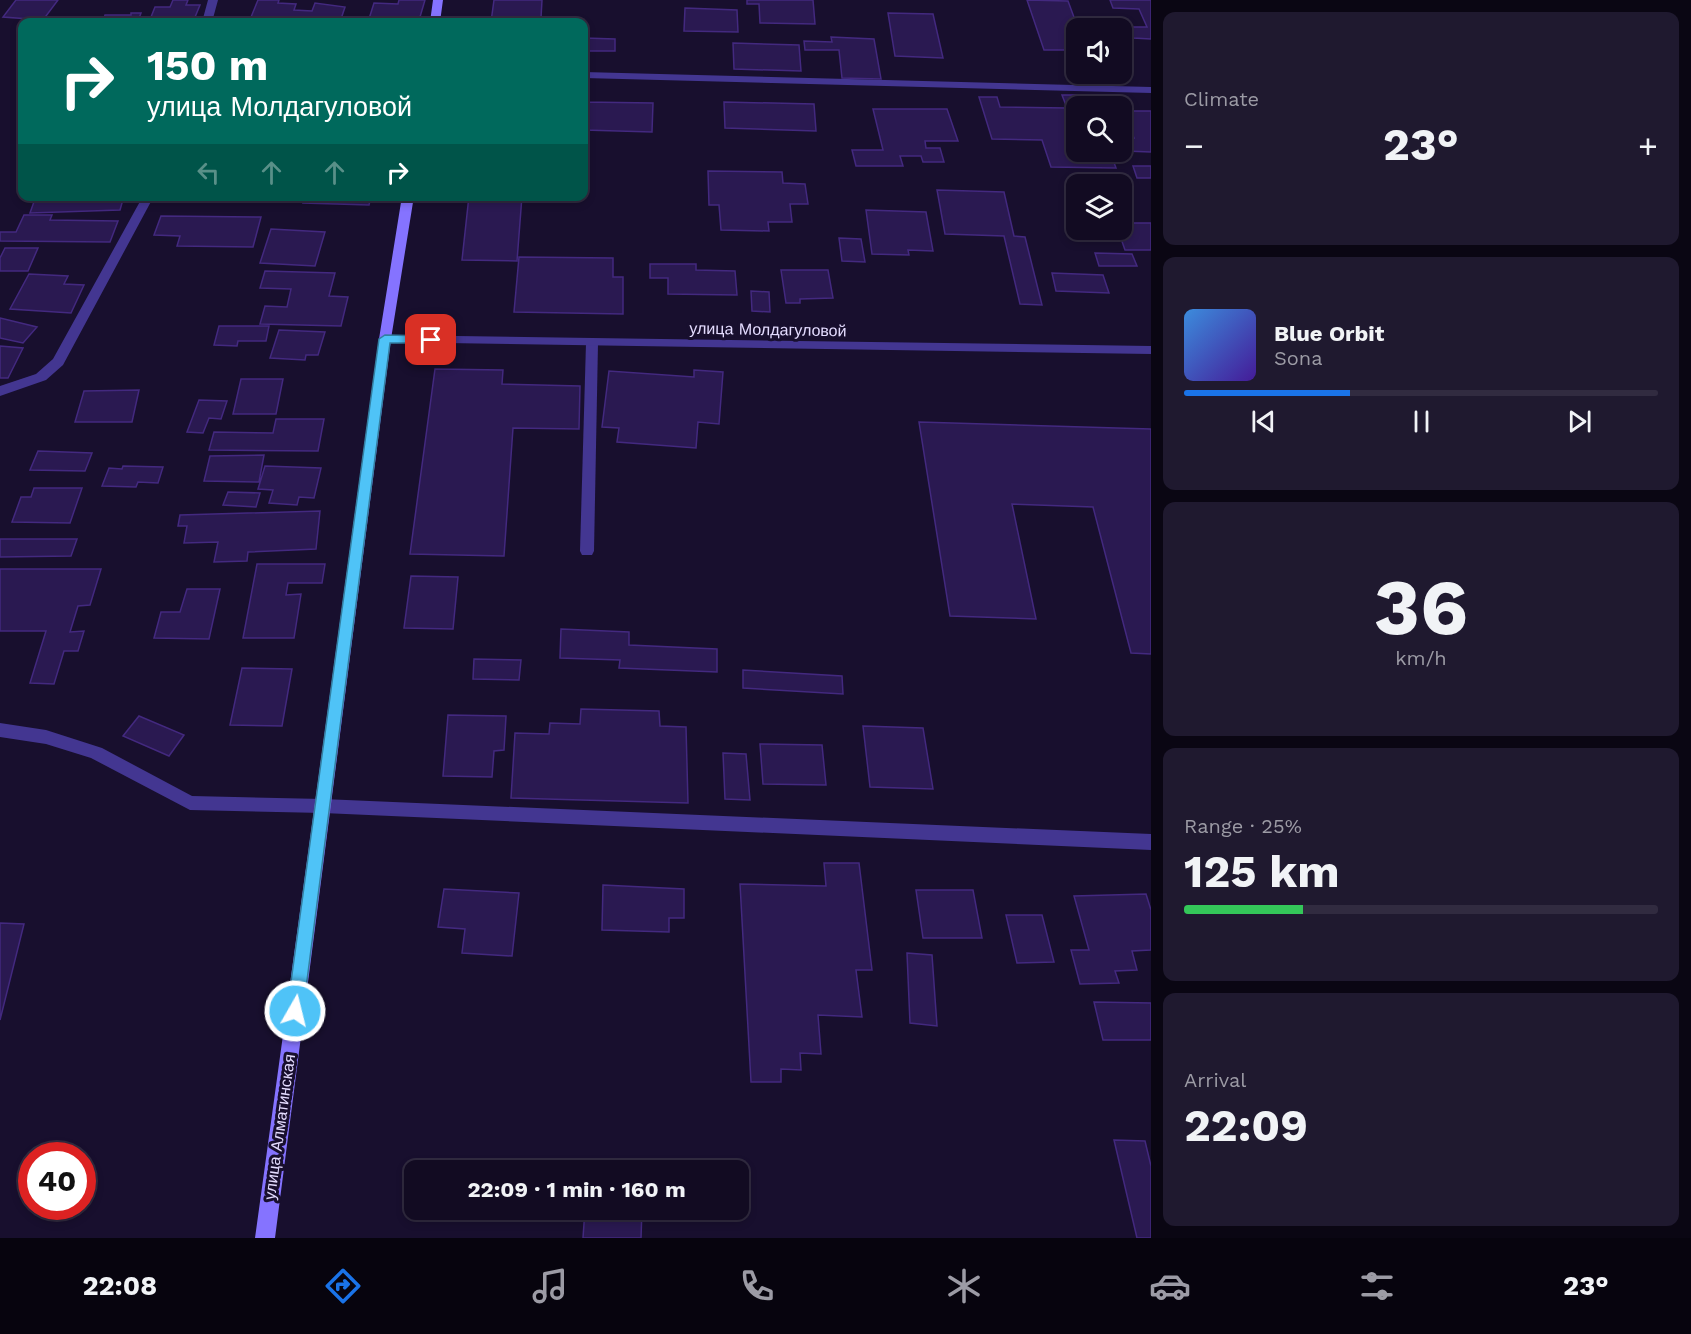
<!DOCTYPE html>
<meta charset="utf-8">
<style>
body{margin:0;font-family:"Work Sans",sans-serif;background:#1f192f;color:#f1f3f6;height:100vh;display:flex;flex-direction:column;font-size:22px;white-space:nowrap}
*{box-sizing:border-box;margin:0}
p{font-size:20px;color:#9c9ba5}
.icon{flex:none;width:33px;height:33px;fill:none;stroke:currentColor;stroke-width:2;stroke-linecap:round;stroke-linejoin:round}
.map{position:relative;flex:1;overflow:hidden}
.drawer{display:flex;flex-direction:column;gap:12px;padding:12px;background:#0a0613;width:540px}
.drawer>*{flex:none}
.banner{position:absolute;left:18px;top:18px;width:570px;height:183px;border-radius:12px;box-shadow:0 3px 9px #0003,0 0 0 2px #312b40;background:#00695c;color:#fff;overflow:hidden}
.controls{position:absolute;left:1066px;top:18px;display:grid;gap:12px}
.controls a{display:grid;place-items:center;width:66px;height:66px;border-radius:12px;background:#120b22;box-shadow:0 3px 9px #0003,0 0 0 2px #312b40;font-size:30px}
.speed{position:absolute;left:18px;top:1142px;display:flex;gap:12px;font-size:30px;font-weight:700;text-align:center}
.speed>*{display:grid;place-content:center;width:78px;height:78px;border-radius:50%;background:#120b22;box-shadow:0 3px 9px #0003,0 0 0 2px #312b40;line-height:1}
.speed .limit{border:9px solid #d22;background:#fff;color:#111}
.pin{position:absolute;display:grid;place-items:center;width:51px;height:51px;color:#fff;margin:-26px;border-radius:12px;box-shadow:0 3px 9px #0006}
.me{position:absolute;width:66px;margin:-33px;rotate:8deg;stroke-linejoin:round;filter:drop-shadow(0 0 4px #0008)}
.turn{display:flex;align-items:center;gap:21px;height:126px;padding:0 30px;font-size:27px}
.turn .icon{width:78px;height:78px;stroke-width:2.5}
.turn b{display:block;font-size:42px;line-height:51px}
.lanes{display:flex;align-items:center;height:57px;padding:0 30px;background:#0003;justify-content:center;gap:30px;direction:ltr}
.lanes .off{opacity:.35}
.big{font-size:45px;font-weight:700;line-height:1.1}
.drawer .tile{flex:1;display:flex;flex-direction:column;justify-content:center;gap:9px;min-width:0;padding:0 21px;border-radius:12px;background:#1f192f}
.drawer .dial{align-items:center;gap:0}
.dial b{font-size:78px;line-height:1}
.song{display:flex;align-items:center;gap:18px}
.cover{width:72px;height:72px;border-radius:9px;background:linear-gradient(135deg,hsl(210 70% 55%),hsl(260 70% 35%))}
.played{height:6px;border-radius:3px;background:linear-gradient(90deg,#1a73e8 35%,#312b40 35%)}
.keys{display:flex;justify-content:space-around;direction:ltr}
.heat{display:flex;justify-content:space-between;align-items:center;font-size:33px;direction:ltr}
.charge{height:9px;border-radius:4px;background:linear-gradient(90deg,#34c759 25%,#312b40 0)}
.trip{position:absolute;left:404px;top:1160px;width:345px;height:60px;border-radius:12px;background:#120b22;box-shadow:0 3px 9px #0003,0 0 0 2px #312b40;font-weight:700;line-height:60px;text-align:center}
.dock{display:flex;height:96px;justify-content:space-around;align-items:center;background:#07040e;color:#9c9ba5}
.dock .icon{width:42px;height:42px}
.dock .selected{color:#1a73e8}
.dock b{font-size:27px;color:#f1f3f6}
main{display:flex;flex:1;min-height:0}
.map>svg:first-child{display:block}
.building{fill:#2a1951;stroke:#43297f;stroke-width:1.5}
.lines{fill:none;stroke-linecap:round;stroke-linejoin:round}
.lane{fill:#433691;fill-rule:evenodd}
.street{fill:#433691;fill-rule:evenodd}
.secondary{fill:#8573ff;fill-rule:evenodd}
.route{fill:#4fc3f7;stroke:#337fa1;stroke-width:1.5}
.labels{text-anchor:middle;stroke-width:6;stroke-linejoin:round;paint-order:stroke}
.street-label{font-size:16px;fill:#e4dcff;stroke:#180f2e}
</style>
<main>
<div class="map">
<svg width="1151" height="1238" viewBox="0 0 1151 1238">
<rect width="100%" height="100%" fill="#180f2e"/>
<path class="building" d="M16 0H58L43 20 3 17Z
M173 0H188L186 5H200L193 22H149L155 7H170Z
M258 0H279L278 3 296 4 294 10 312 11 315 3 345 7 340 22H249Z
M399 0H425L420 17H411L410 22H368L374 3 398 4Z
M494 0H542L541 18H533L532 22H491Z
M747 0H813L815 24 760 23 759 4H747Z
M1027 0 1068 1 1078 28 1077 50H1044Z
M1110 0H1151V39L1133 38 1128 27H1147L1139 9 1113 8Z
M685 8 737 10 738 32 684 31Z
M131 13H141L138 21 103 22 105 15H131Z
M888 13 933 14 943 58 895 56Z
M831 37 874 39 881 79 842 78 839 50H805L804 41 832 42Z
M584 38 615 39V51H584Z
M733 43 799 45 801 71 734 69Z
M1062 95H1088L1093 106H1077V152H1110L1116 168 1051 167 1042 140 992 139 979 97H997L1000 107 1067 108Z
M584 96V102L653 103 652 132 584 130Z
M724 102 814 104 816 131 725 128Z
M873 109H947L958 141H925L926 148H940L944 162H923L921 156H900L903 166H856L852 150H883Z
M1123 111H1151V152L1125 151 1122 138H1134Z
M1133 166H1151V178H1137Z
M708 171 782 172 783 183 805 184 808 204H790L792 222H768L769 231 721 230 719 205H709Z
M937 190 1004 192 1014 236 1025 237 1042 305 1020 304 1004 236 945 234Z
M36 196H124L120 210 30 213Z
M305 196H371L369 205 303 203Z
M469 196H522L517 261 462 260Z
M866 210 926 212 933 251 908 250 909 255 872 254Z
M24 215H52L50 220 118 221 110 242 0 241V232H16Z
M161 216 261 217 253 247 177 246 180 236 154 235Z
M1122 223H1151V250H1125L1118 230H1122Z
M271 229 325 232 315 266 260 263Z
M839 238 861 239 865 262 842 261Z
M5 248H38L28 271H0V258Z
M1095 253 1132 254 1137 266H1099Z
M519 257 613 258V277H623V314L514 312Z
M650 264H696V270L735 271 737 295 668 294V278H650Z
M781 270H828L833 298 800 299V303H786Z
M265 271 335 273 329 296 348 297 341 326 260 324 265 306 287 307 291 289 260 288Z
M1052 273 1103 275 1109 293 1056 291Z
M29 274 68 276 64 284 84 285 71 313 10 309Z
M751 291 769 292 770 312 752 311Z
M0 318 37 327 23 343 0 338Z
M219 326H269L266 341H238L237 346 214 345Z
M279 330 325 332 318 355H306L305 360 270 358Z
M0 346 23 348 8 378H0Z
M435 369 503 370 502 384 580 386 579 429 513 428 504 556 410 554Z
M694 370 723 372 719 424 698 422 696 448 617 442 619 428 602 427 609 371 694 377Z
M241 379H283L276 414H233Z
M139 390 132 422H75L84 391Z
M199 400 227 401 221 419 209 418 203 433 187 432Z
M276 419H324L318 451 209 450 214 432 273 433Z
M919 422 1151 429V654L1131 653 1093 507 1012 504 1036 619 950 616Z
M38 451 92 453 85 471 30 470Z
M264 455 259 482 204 481 210 456Z
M123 466 163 467 158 483 138 482 136 487 102 486 109 468 122 469Z
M265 466 321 468 314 498 299 497 297 505 269 503 273 490 258 489Z
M34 488H82L70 523 12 522 21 497H31Z
M228 492 260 493 256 507 223 505Z
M320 511 316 549 248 552 247 561 214 562 218 542 184 543 187 526H178L180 515Z
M0 539H77L71 556 0 557Z
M257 564H325L322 583H288L286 595 301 594 294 638H243Z
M0 569H101L90 605 78 606 70 632 84 631 78 651H64L54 684 30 683 46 631H0Z
M411 576 458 577 453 629 404 628Z
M187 589H220L209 639 154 638 161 612H180Z
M561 629 629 632V645L717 649V672L619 668 620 660 560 658Z
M474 659 521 660 519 680 473 679Z
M242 668 292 669 282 726 230 725Z
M743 670 842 676 843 694 743 688Z
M581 709 659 711 660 726 686 727 688 803 511 798 515 733 549 734 550 723 580 724Z
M448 715 506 716 504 750 494 751 492 777 443 776Z
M139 716 184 735 169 756 123 736Z
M863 726 923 728 933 789 870 787Z
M760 744 822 745 826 785 763 784Z
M723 753 746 754 750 800 725 799Z
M824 863H859L872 970H856L862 1017 818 1015 821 1054 800 1053 801 1070 781 1069V1082H751L740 884 826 886Z
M603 885 684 889V918H669V932L602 930Z
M444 889 519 893 512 956 462 953 465 929 438 927Z
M916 890H973L982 938H923Z
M1146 894 1151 910V950L1132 951 1137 970 1115 971 1119 983 1080 984 1071 950H1089L1074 896Z
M1006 915H1042L1054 962 1017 963Z
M0 923 24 924 0 1020Z
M907 953 932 955 937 1026 910 1023Z
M1094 1002 1151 1003V1040H1103Z
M1114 1140 1145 1141 1151 1166V1238H1137Z
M585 1209H642L641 1238H583Z"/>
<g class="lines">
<path class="lane" d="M592 339 598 343 594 551 592 555H582L580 551 586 343Z"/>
<path class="street" d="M208 0H218L212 22H202Z
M584 72 1151 87V93L584 78Z
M143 196H154L63 365 46 380 0 396V386L36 374 53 359Z
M385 335 1151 346V354L381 342 379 339Z
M0 723 46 730 102 748 192 796 323 799 1151 834V850L323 813 190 810 91 758 46 744 0 737Z"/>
<path class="secondary" d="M433 0H443L440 22H430Z
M402 196H414L391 339 275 1238H255L379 339Z"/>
</g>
<path class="route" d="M385 335 431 336 437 340 431 343H390L303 1011 301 1017 295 1019 289 1017 287 1011 379 339Z"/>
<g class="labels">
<g class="street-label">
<text transform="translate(768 329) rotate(1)" y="6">улица Молдагуловой</text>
<text transform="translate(279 1127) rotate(-82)" y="6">улица Алматинская</text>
</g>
</g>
</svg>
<div class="controls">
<a><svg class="icon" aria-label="sound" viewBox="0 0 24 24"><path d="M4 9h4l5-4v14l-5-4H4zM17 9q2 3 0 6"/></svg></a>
<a><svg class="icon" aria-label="search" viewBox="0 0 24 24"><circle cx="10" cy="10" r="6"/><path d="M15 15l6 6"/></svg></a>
<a><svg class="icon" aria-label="layers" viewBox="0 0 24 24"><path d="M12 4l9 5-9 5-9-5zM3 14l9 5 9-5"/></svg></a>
</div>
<div class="speed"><div class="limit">40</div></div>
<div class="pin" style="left:431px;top:340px;background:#d93025"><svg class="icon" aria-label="arrive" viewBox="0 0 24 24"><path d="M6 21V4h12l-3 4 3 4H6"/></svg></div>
<svg class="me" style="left:295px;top:1011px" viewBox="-20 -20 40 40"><circle r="17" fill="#4fc3f7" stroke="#fff" stroke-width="3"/><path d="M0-11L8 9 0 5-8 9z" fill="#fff"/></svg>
<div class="trip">22:09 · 1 min · 160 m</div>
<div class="banner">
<div class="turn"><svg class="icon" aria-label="right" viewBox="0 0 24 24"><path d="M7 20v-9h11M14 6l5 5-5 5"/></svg><div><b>150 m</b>улица Молдагуловой</div></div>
<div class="lanes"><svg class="icon off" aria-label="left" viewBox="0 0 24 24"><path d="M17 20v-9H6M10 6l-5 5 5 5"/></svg><svg class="icon off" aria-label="ahead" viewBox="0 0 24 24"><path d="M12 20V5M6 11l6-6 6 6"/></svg><svg class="icon off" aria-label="ahead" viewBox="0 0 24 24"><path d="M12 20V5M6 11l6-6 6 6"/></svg><svg class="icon" aria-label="right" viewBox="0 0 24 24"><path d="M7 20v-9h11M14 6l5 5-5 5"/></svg></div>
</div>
</div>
<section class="drawer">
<div class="tile"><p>Climate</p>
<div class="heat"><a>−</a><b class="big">23°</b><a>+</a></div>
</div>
<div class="tile">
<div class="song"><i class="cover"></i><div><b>Blue Orbit</b><p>Sona</p></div></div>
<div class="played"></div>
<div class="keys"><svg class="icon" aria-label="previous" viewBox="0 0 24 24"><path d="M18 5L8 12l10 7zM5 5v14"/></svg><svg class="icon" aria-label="pause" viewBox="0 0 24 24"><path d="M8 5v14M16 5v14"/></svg><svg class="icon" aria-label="next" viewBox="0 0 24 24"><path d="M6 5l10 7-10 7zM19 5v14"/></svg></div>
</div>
<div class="tile dial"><b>36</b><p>km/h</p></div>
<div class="tile"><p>Range · 25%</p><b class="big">125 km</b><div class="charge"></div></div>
<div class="tile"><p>Arrival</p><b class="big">22:09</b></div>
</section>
</main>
<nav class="dock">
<b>22:08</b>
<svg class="icon selected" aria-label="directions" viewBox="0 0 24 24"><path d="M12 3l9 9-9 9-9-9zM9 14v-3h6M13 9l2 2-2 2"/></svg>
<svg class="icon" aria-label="music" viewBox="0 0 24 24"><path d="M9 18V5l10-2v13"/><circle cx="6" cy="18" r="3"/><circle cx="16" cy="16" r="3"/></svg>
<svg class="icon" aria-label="phone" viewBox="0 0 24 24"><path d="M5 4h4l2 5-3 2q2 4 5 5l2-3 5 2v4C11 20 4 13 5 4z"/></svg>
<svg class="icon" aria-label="climate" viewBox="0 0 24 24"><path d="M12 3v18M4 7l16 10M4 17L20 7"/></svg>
<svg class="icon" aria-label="car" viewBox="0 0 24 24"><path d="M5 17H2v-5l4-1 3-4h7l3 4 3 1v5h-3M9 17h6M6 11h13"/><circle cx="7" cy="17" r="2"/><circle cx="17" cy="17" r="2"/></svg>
<svg class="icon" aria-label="filters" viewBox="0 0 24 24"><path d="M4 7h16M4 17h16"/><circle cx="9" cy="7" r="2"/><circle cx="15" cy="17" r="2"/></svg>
<b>23°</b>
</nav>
